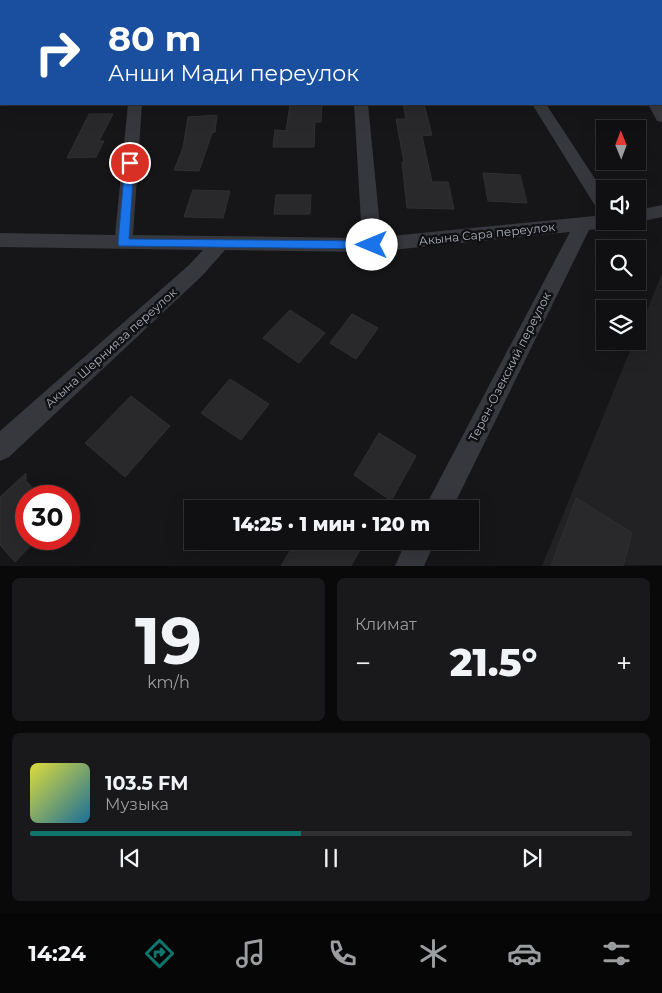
<!DOCTYPE html>
<html lang="ru">
<meta charset="utf-8">
<style>
body{margin:0;font-family:Montserrat,sans-serif;background:#19191b;color:#f1f3f6;height:100vh;display:flex;flex-direction:column;font-size:19px;white-space:nowrap}
*{box-sizing:border-box;margin:0}
p{font-size:16px;color:#9c9d9f}
.icon{flex:none;width:28px;height:28px;fill:none;stroke:currentColor;stroke-width:2;stroke-linecap:round;stroke-linejoin:round}
.map{position:relative;height:566px;overflow:hidden}
.drawer{display:flex;flex-direction:column;gap:12px;padding:12px;background:#09090a;flex:1}
.drawer>*{flex:none}
.banner{position:absolute;left:0px;top:0px;width:662px;height:105px;box-shadow:0 5px 20px #0002,0 0 0 1px #303032;background:#1a4fa0;color:#fff;overflow:hidden}
.needle{width:32px;rotate:359deg}
.tools{position:absolute;left:596px;top:120px;display:grid;gap:10px}
.tools a{display:grid;place-items:center;width:50px;height:50px;border-radius:0px;background:#101012;box-shadow:0 5px 20px #0002,0 0 0 1px #303032;font-size:25px}
.speed{position:absolute;left:15px;top:485px;display:flex;gap:10px;font-size:25px;font-weight:700;text-align:center}
.speed>*{display:grid;place-content:center;width:65px;height:65px;border-radius:50%;background:#101012;box-shadow:0 5px 20px #0002,0 0 0 1px #303032;line-height:1}
.speed .limit{border:8px solid #d22;background:#fff;color:#111}
.pin{position:absolute;display:grid;place-items:center;width:42px;height:42px;color:#fff;margin:-21px;border:2px solid #fff;border-radius:50%;box-shadow:0 1px 5px #0007}
.me{position:absolute;width:55px;margin:-28px;rotate:270deg;stroke-linejoin:round;filter:drop-shadow(0 0 4px #0008)}
.turn{display:flex;align-items:center;gap:18px;height:105px;padding:0 25px;font-size:22px}
.turn .icon{width:65px;height:65px;stroke-width:2.5}
.turn b{display:block;font-size:35px;line-height:42px}
.big{font-size:38px;font-weight:800;line-height:1.1}
.drawer .card{flex:1;display:flex;flex-direction:column;justify-content:center;gap:8px;min-width:0;padding:0 18px;border-radius:8px;background:#19191b}
.drawer .dial{align-items:center;gap:0}
.dial b{font-size:65px;line-height:1}
.song{display:flex;align-items:center;gap:15px}
.cover{width:60px;height:60px;border-radius:8px;background:linear-gradient(135deg,hsl(60 70% 55%),hsl(200 70% 35%))}
.played{height:5px;border-radius:2px;background:linear-gradient(90deg,#0f766e 45%,#303032 45%)}
.keys{display:flex;justify-content:space-around;direction:ltr}
.heat{display:flex;justify-content:space-between;align-items:center;font-size:28px;direction:ltr}
.drawer .tiles{flex:1;display:grid;gap:12px;grid-template-columns:1fr 1fr}
.card:last-child{grid-column:span 2}
.trip{position:absolute;left:184px;top:500px;width:295px;height:50px;border-radius:0px;background:#101012;box-shadow:0 5px 20px #0002,0 0 0 1px #303032;font-weight:800;line-height:50px;text-align:center}
.tab-bar{display:flex;height:80px;justify-content:space-around;align-items:center;background:#060607;color:#9c9d9f}
.tab-bar .icon{width:35px;height:35px}
.tab-bar .selected{color:#0f766e}
.tab-bar b{font-size:22px;color:#f1f3f6}
.map>svg:first-child{display:block}
.built{fill:#222225}
.building{fill:#29292c;stroke:#303034}
.lines{fill:none;stroke-linecap:round;stroke-linejoin:round}
.street{fill:#37383d;fill-rule:evenodd}
.route{fill:#1a73e8;stroke:#114b97}
.labels{text-anchor:middle;stroke-width:5;stroke-linejoin:round;paint-order:stroke}
.street-label{font-size:12px;fill:#a8adb8;stroke:#111113}
</style>
<div class="map">
<svg width="662" height="566" viewBox="0 0 662 566">
<rect width="100%" height="100%" fill="#161618"/>
<path class="built" d="M662 273V565L542 566 634 341H638V333Z"/>
<path class="building" d="M290 104H322L321 122H315L314 147H273L275 130 286 131Z
M403 104H424L432 135 422 136 432 182H448L454 209 407 208 402 162H404L396 119H406Z
M89 114H113L99 141H104L96 157 67 158Z
M217 115 215 132 212 133 199 171 174 170 183 148 188 117Z
M483 173 520 175 527 203 488 201Z
M193 190 230 191 223 218 184 217Z
M276 195H311L310 214H274Z
M290 310 325 333 299 363 263 338Z
M352 314 378 328 356 359 330 343Z
M230 379 269 404 241 440 201 413Z
M131 396 170 426 125 477 85 443Z
M379 433 416 456 391 501 354 475Z
M26 473V481L41 496H26V539H37L15 562 0 545V497Z
M576 498 632 533 623 566H551Z
M296 541H365L351 566H281Z"/>
<g class="lines">
<path class="street" d="M331 0H341V1H331Z
M469 0H480V1H469Z
M602 0H613V1H602Z
M1 40V48L0 49V41Z
M661 103 662 104V122L657 121 648 104Z
M128 104H142L133 235 362 238 354 104H368L381 237 605 215V221H624L621 226 589 230 452 509H424L570 232 372 252 225 250 203 275 9 457 0 461V431L189 265 203 250 0 247V233L115 235Z
M532 104H546L605 194V214L599 212Z
M662 205V217L638 222 634 221H638V210Z
M406 541H435L424 566H395Z"/>
</g>
<path class="route" d="M130 160 134 163 129 239 372 241 377 245 372 249 119 246 118 243 125 163Z"/>
<g class="labels">
<g class="street-label">
<text transform="translate(487 234) rotate(-6)" y="4">Акына Сара переулок</text>
<text transform="translate(111 348) rotate(-42)" y="4">Акына Шернияза переулок</text>
<text transform="translate(510 367) rotate(-63)" y="4">Терен-Озекский переулок</text>
</g>
</g>
</svg>
<div class="tools">
<a><svg class="needle" viewBox="-14 -14 28 28"><path d="M0-13l5 13h-10z" fill="#e53935"/><path d="M0 13l5-13h-10z" fill="#9c9d9f"/></svg></a>
<a><svg class="icon" aria-label="sound" viewBox="0 0 24 24"><path d="M4 9h4l5-4v14l-5-4H4zM17 9q2 3 0 6"/></svg></a>
<a><svg class="icon" aria-label="search" viewBox="0 0 24 24"><circle cx="10" cy="10" r="6"/><path d="M15 15l6 6"/></svg></a>
<a><svg class="icon" aria-label="layers" viewBox="0 0 24 24"><path d="M12 4l9 5-9 5-9-5zM3 14l9 5 9-5"/></svg></a>
</div>
<div class="speed"><div class="limit">30</div></div>
<div class="pin" style="left:130px;top:163px;background:#d93025"><svg class="icon" aria-label="arrive" viewBox="0 0 24 24"><path d="M6 21V4h12l-3 4 3 4H6"/></svg></div>
<svg class="me" style="left:372px;top:245px" viewBox="-20 -20 40 40"><circle r="19" fill="#fff"/><path d="M0-13L10 11 0 6-10 11z" fill="#1a73e8"/></svg>
<div class="trip">14:25 · 1 мин · 120 m</div>
<div class="banner">
<div class="turn"><svg class="icon" aria-label="right" viewBox="0 0 24 24"><path d="M7 20v-9h11M14 6l5 5-5 5"/></svg><div><b>80 m</b>Анши Мади переулок</div></div>
</div>
</div>
<section class="drawer">
<div class="tiles">
<div class="card dial"><b>19</b><p>km/h</p></div>
<div class="card"><p>Климат</p>
<div class="heat"><a>−</a><b class="big">21.5°</b><a>+</a></div>
</div>
<div class="card">
<div class="song"><i class="cover"></i><div><b>103.5 FM</b><p>Музыка</p></div></div>
<div class="played"></div>
<div class="keys"><svg class="icon" aria-label="previous" viewBox="0 0 24 24"><path d="M18 5L8 12l10 7zM5 5v14"/></svg><svg class="icon" aria-label="pause" viewBox="0 0 24 24"><path d="M8 5v14M16 5v14"/></svg><svg class="icon" aria-label="next" viewBox="0 0 24 24"><path d="M6 5l10 7-10 7zM19 5v14"/></svg></div>
</div>
</div>
</section>
<nav class="tab-bar">
<b>14:24</b>
<svg class="icon selected" aria-label="directions" viewBox="0 0 24 24"><path d="M12 3l9 9-9 9-9-9zM9 14v-3h6M13 9l2 2-2 2"/></svg>
<svg class="icon" aria-label="music" viewBox="0 0 24 24"><path d="M9 18V5l10-2v13"/><circle cx="6" cy="18" r="3"/><circle cx="16" cy="16" r="3"/></svg>
<svg class="icon" aria-label="phone" viewBox="0 0 24 24"><path d="M5 4h4l2 5-3 2q2 4 5 5l2-3 5 2v4C11 20 4 13 5 4z"/></svg>
<svg class="icon" aria-label="climate" viewBox="0 0 24 24"><path d="M12 3v18M4 7l16 10M4 17L20 7"/></svg>
<svg class="icon" aria-label="car" viewBox="0 0 24 24"><path d="M5 17H2v-5l4-1 3-4h7l3 4 3 1v5h-3M9 17h6M6 11h13"/><circle cx="7" cy="17" r="2"/><circle cx="17" cy="17" r="2"/></svg>
<svg class="icon" aria-label="filters" viewBox="0 0 24 24"><path d="M4 7h16M4 17h16"/><circle cx="9" cy="7" r="2"/><circle cx="15" cy="17" r="2"/></svg>
</nav>
